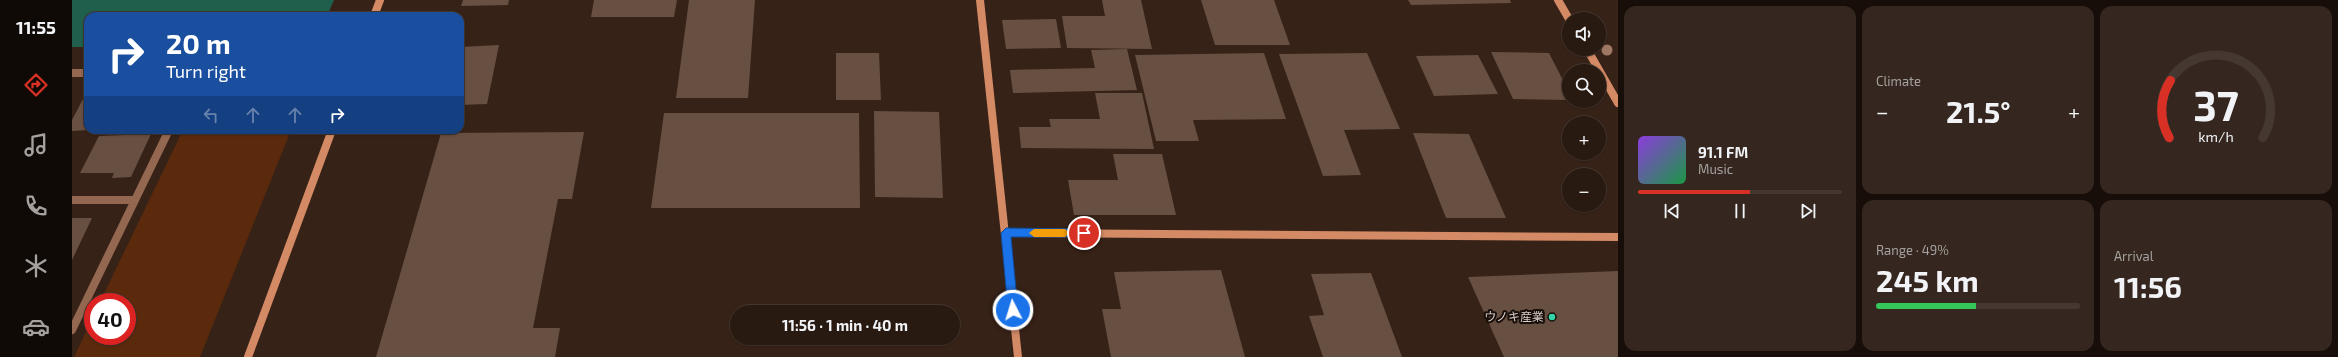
<!DOCTYPE html>
<meta charset="utf-8">
<style>
body{margin:0;font-family:"Exo 2","Noto Sans JP",sans-serif;background:#35271f;color:#f1f3f6;height:100vh;display:flex;flex-direction:column;font-size:15px;white-space:nowrap}
*{box-sizing:border-box;margin:0}
p{font-size:13px;color:#a5a19f}
.icon{flex:none;width:22px;height:22px;fill:none;stroke:currentColor;stroke-width:2;stroke-linecap:round;stroke-linejoin:round}
.map{position:relative;flex:1;overflow:hidden}
.drawer{display:flex;flex-direction:column;gap:6px;padding:6px;background:#170e09;width:720px}
.drawer>*{flex:none}
.hud{position:absolute;left:12px;top:12px;width:380px;height:122px;border-radius:12px;box-shadow:0 1px 3px #0004,0 0 0 1px #453831;background:#1a4fa0;color:#fff;overflow:hidden}
.fabs{position:absolute;left:1490px;top:12px;display:grid;gap:8px}
.fabs a{display:grid;place-items:center;width:44px;height:44px;border-radius:50%;background:#291a11;box-shadow:0 1px 3px #0004,0 0 0 1px #453831;font-size:20px}
.speed{position:absolute;left:12px;top:293px;display:flex;gap:8px;font-size:20px;font-weight:700;text-align:center}
.speed>*{display:grid;place-content:center;width:52px;height:52px;border-radius:50%;background:#291a11;box-shadow:0 1px 3px #0004,0 0 0 1px #453831;line-height:1}
.speed .limit{border:6px solid #d22;background:#fff;color:#111}
.pin{position:absolute;display:grid;place-items:center;width:34px;height:34px;color:#fff;margin:-17px;border:2px solid #fff;border-radius:50%;box-shadow:0 1px 4px #0007}
.me{position:absolute;width:44px;margin:-22px;rotate:355deg;stroke-linejoin:round;filter:drop-shadow(0 0 3px #0008)}
.turn{display:flex;align-items:center;gap:14px;height:84px;padding:0 16px;font-size:18px}
.turn .icon{width:52px;height:52px;stroke-width:2.5}
.turn b{display:block;font-size:28px;line-height:34px}
.lanes{display:flex;align-items:center;height:38px;padding:0 16px;background:#0003;justify-content:center;gap:20px;direction:ltr}
.lanes .off{opacity:.35}
.big{font-size:30px;font-weight:700;line-height:1.1}
.drawer .card{flex:1;display:flex;flex-direction:column;justify-content:center;gap:6px;min-width:0;padding:0 14px;border-radius:12px;background:#35271f}
.drawer .dial{align-items:center;gap:0}
.dial svg{height:104px;overflow:visible;fill:none;stroke:#453831;stroke-width:7;stroke-linecap:round;text-anchor:middle}
.dial text{fill:#f1f3f6;stroke:none}
.song{display:flex;align-items:center;gap:12px}
.cover{width:48px;height:48px;border-radius:6px;background:linear-gradient(135deg,hsl(270 70% 55%),hsl(140 70% 35%))}
.played{height:4px;border-radius:2px;background:linear-gradient(90deg,#d93025 55%,#453831 55%)}
.keys{display:flex;justify-content:space-around;direction:ltr}
.heat{display:flex;justify-content:space-between;align-items:center;font-size:22px;direction:ltr}
.charge{height:6px;border-radius:3px;background:linear-gradient(90deg,#34c759 49%,#453831 0)}
.drawer .tiles{flex:1;display:grid;gap:6px;grid-template-columns:repeat(3,1fr)}
.card:first-child{grid-row:span 2}
.trip{position:absolute;left:658px;top:305px;width:230px;height:40px;border-radius:20px;background:#291a11;box-shadow:0 1px 3px #0004,0 0 0 1px #453831;font-weight:700;line-height:40px;text-align:center}
main{display:flex;flex:1;min-height:0}
.tab-bar{display:flex;flex-direction:column;width:72px;justify-content:space-around;align-items:center;background:#100a07;color:#a5a19f}
.tab-bar .icon{width:28px;height:28px}
.tab-bar .on{color:#d93025}
.tab-bar b{font-size:18px;color:#f1f3f6}
.map>svg:first-child{display:block}
.green{fill:#5b2a0c}
.water{fill:#1f5f4b}
.building{fill:#674f42}
.lines{fill:none;stroke-linecap:round;stroke-linejoin:round}
.street{stroke:#946750;stroke-width:8}
.secondary{stroke:#d38a65;stroke-width:8}
.tree{fill:#9f7864}
.route{fill:#1a73e8;stroke:#114b97}
.slow{fill:#f59e0b}
.poi-dot{fill:#34d4a8;stroke:#170e09;stroke-width:1.5}
.labels{text-anchor:middle;stroke-width:4;stroke-linejoin:round;paint-order:stroke}
.poi-label{font-size:12px;fill:#ddcfc8;stroke:#170e09;text-anchor:end}
</style>
<main>
<nav class="tab-bar">
<b>11:55</b>
<svg class="icon on" aria-label="directions" viewBox="0 0 24 24"><path d="M12 3l9 9-9 9-9-9zM9 14v-3h6M13 9l2 2-2 2"/></svg>
<svg class="icon" aria-label="music" viewBox="0 0 24 24"><path d="M9 18V5l10-2v13"/><circle cx="6" cy="18" r="3"/><circle cx="16" cy="16" r="3"/></svg>
<svg class="icon" aria-label="phone" viewBox="0 0 24 24"><path d="M5 4h4l2 5-3 2q2 4 5 5l2-3 5 2v4C11 20 4 13 5 4z"/></svg>
<svg class="icon" aria-label="climate" viewBox="0 0 24 24"><path d="M12 3v18M4 7l16 10M4 17L20 7"/></svg>
<svg class="icon" aria-label="car" viewBox="0 0 24 24"><path d="M5 17H2v-5l4-1 3-4h7l3 4 3 1v5h-3M9 17h6M6 11h13"/><circle cx="7" cy="17" r="2"/><circle cx="17" cy="17" r="2"/></svg>
</nav>
<div class="map">
<svg width="1546" height="357" viewBox="0 0 1546 357">
<rect width="100%" height="100%" fill="#372217"/>
<path class="green" d="M111 130H219L128 357H2L21 317V336H55V302H28Z"/>
<path class="water" d="M0 0H262L255 16H16V47H0Z"/>
<path class="building" d="M391 0H437L436 5 389 6Z
M522 0H605L602 17H519Z
M617 0H683L676 98H604Z
M1030 0H1069L1080 49 995 48 990 16H1033Z
M1129 0H1202L1218 45H1143Z
M1336 0H1438L1439 3 1339 5Z
M984 19 989 48 934 49 930 20Z
M427 45 415 104 388 105V47Z
M1055 49 1065 90 941 93 938 70 1023 68 1019 50Z
M1419 52 1477 53 1497 92V100L1441 99Z
M764 53H807L809 100H764Z
M1192 53 1214 119 1121 120 1127 141H1084L1063 55Z
M1295 53 1328 129 1272 130 1289 175 1251 176 1207 54Z
M1406 55 1426 94 1362 96 1344 56Z
M1023 93H1070L1082 149 949 148 947 127H979L977 119H1028Z
M12 97H16V130L0 131V120Z
M802 111 867 112 871 198 803 197Z
M592 113H787L788 208H579Z
M45 130H66L44 132Z
M512 132 500 199H486L461 328H488L483 357H304L369 133Z
M1341 133 1397 134 1434 218H1374Z
M79 134 59 177 40 178 42 173H8L27 136Z
M1041 154H1090L1104 215H1002L996 180H1046Z
M0 218H20L0 260Z
M1149 270 1173 357H1039L1030 309H1049L1042 272Z
M1546 271V357H1432L1396 277Z
M1299 273 1330 357H1251L1237 316 1252 315 1239 274Z"/>
<g class="lines">
<path class="street" d="M0 73H16
M0 200H63
M0 330 97 130"/>
<path class="secondary" d="M908 0 946 357
M1486 0 1497 19
M302 16 308 0
M1515 49 1546 103
M934 233 1546 237
M176 357 260 130"/>
</g>
<circle class="tree" cx="1535" cy="50" r="5.5"/>
<path class="route" d="M934 228 1012 229 1017 233 1012 237H939L946 310 941 315 936 310 929 233Z"/>
<path class="slow" d="M962 229H993L998 233 993 237H962L957 233Z"/>
<circle class="poi-dot" cx="1480" cy="317" r="4"/>
<g class="labels">
<g class="poi-label">
<text x="1472" y="321">ウノキ産業</text>
</g>
</g>
</svg>
<div class="fabs">
<a><svg class="icon" aria-label="sound" viewBox="0 0 24 24"><path d="M4 9h4l5-4v14l-5-4H4zM17 9q2 3 0 6"/></svg></a>
<a><svg class="icon" aria-label="search" viewBox="0 0 24 24"><circle cx="10" cy="10" r="6"/><path d="M15 15l6 6"/></svg></a>
<a>+</a>
<a>−</a>
</div>
<div class="speed"><div class="limit">40</div></div>
<div class="pin" style="left:1012px;top:233px;background:#d93025"><svg class="icon" aria-label="arrive" viewBox="0 0 24 24"><path d="M6 21V4h12l-3 4 3 4H6"/></svg></div>
<svg class="me" style="left:941px;top:310px" viewBox="-20 -20 40 40"><circle r="17" fill="#1a73e8" stroke="#fff" stroke-width="3"/><path d="M0-11L8 9 0 5-8 9z" fill="#fff"/></svg>
<div class="trip">11:56 · 1 min · 40 m</div>
<div class="hud">
<div class="turn"><svg class="icon" aria-label="right" viewBox="0 0 24 24"><path d="M7 20v-9h11M14 6l5 5-5 5"/></svg><div><b>20 m</b>Turn right</div></div>
<div class="lanes"><svg class="icon off" aria-label="left" viewBox="0 0 24 24"><path d="M17 20v-9H6M10 6l-5 5 5 5"/></svg><svg class="icon off" aria-label="ahead" viewBox="0 0 24 24"><path d="M12 20V5M6 11l6-6 6 6"/></svg><svg class="icon off" aria-label="ahead" viewBox="0 0 24 24"><path d="M12 20V5M6 11l6-6 6 6"/></svg><svg class="icon" aria-label="right" viewBox="0 0 24 24"><path d="M7 20v-9h11M14 6l5 5-5 5"/></svg></div>
</div>
</div>
<section class="drawer">
<div class="tiles">
<div class="card">
<div class="song"><i class="cover"></i><div><b>91.1 FM</b><p>Music</p></div></div>
<div class="played"></div>
<div class="keys"><svg class="icon" aria-label="previous" viewBox="0 0 24 24"><path d="M18 5L8 12l10 7zM5 5v14"/></svg><svg class="icon" aria-label="pause" viewBox="0 0 24 24"><path d="M8 5v14M16 5v14"/></svg><svg class="icon" aria-label="next" viewBox="0 0 24 24"><path d="M6 5l10 7-10 7zM19 5v14"/></svg></div>
</div>
<div class="card"><p>Climate</p>
<div class="heat"><a>−</a><b class="big">21.5°</b><a>+</a></div>
</div>
<div class="card dial"><svg viewBox="0 0 100 80">
<path d="M14 69A42 42 0 1 1 86 69"/>
<path d="M14 69A42 42 0 0 1 15 25" stroke="#d93025"/>
<text x="50" y="56" font-size="32" font-weight="700">37</text>
<text x="50" y="72" font-size="11">km/h</text>
</svg></div>
<div class="card"><p>Range · 49%</p><b class="big">245 km</b><div class="charge"></div></div>
<div class="card"><p>Arrival</p><b class="big">11:56</b></div>
</div>
</section>
</main>
